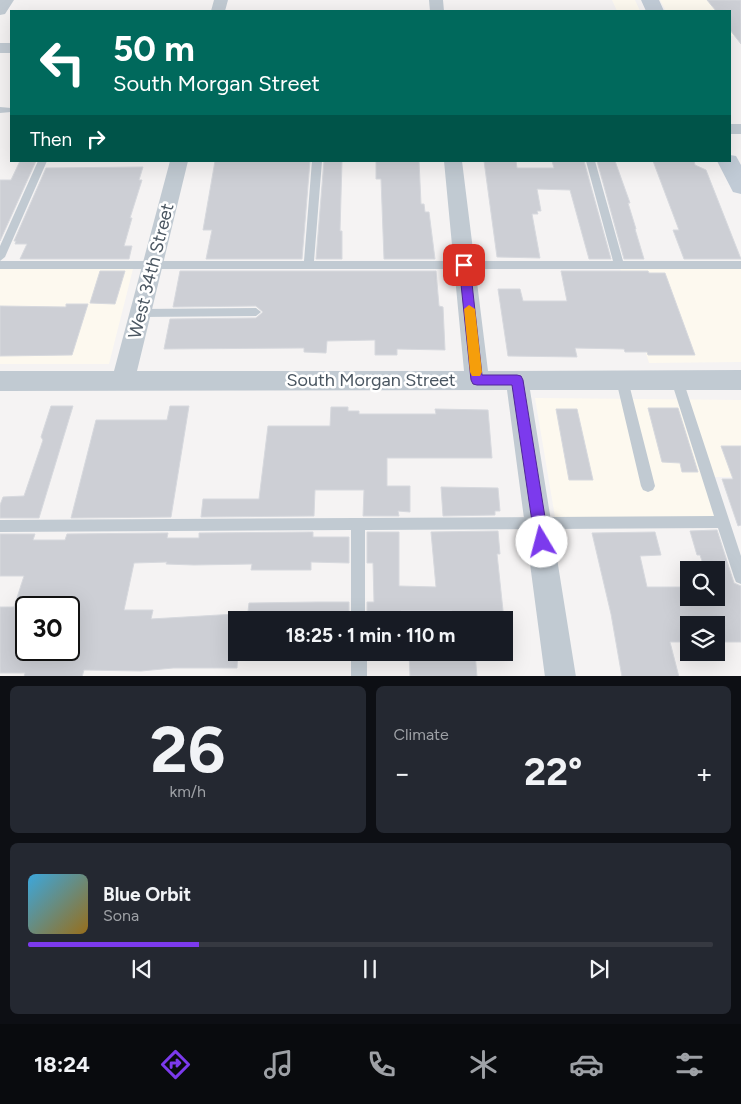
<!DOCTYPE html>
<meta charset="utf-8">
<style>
body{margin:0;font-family:Figtree,sans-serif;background:#242831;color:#f1f3f6;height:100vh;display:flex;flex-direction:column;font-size:19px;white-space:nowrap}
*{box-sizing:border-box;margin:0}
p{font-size:16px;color:#9ea1a6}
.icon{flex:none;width:28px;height:28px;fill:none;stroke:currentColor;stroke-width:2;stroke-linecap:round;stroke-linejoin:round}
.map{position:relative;height:676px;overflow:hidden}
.sheet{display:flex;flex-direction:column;gap:10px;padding:10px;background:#0d0f14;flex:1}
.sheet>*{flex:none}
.guide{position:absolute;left:10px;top:10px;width:721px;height:152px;border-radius:0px;box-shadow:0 5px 20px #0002;background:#00695c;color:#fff;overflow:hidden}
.fabs{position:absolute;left:680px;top:561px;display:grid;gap:10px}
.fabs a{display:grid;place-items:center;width:45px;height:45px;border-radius:0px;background:#171b24;box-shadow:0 5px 20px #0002;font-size:25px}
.speed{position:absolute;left:15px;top:596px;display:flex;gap:10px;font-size:25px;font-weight:700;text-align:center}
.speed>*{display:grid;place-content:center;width:65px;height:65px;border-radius:50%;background:#171b24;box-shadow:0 5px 20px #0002;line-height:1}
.speed .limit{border:2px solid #111;border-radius:8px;background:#fff;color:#111}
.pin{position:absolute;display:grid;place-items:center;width:42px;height:42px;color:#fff;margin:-21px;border-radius:10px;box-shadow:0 2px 8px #0006}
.me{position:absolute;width:55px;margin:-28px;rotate:352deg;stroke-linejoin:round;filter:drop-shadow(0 0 4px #0008)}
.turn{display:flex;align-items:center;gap:18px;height:105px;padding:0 20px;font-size:22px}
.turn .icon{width:65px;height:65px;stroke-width:2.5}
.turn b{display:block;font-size:35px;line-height:42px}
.then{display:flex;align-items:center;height:48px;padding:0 20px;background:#0003;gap:10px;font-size:19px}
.big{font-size:38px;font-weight:700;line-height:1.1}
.sheet .tile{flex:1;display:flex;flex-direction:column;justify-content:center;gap:8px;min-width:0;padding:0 18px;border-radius:8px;background:#242831}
.sheet .dial{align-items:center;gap:0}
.dial b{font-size:65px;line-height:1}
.song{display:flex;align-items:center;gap:15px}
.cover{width:60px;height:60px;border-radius:8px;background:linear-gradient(135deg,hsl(200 70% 55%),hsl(40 70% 35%))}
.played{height:5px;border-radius:2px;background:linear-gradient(90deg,#7c3aed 25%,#363941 25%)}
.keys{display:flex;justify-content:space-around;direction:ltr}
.heat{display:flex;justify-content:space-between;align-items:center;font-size:28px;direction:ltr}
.sheet .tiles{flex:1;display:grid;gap:10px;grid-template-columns:1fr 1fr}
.tile:last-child{grid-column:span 2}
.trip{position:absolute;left:228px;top:611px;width:285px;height:50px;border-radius:0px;background:#171b24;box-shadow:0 5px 20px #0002;font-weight:700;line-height:50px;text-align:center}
.menu{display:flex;height:80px;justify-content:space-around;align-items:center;background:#090b0e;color:#9ea1a6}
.menu .icon{width:35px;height:35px}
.menu .active{color:#7c3aed}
.menu b{font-size:22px;color:#f1f3f6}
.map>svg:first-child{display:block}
.commercial{fill:#fdf9ef}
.building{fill:#cdcfd5;stroke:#d7d9de;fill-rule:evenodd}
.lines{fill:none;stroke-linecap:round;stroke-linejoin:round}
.lane{fill:#c1cad2;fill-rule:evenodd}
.street{fill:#c1cad2;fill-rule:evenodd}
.secondary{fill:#c1cbd6;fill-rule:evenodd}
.route{fill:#7c3aed;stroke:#51269a}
.slow{fill:#f59e0b}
.labels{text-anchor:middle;stroke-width:5;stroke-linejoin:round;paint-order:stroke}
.street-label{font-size:18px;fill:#4a5661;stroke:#fff}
</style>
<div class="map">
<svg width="741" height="677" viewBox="0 0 741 677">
<rect width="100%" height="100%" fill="#f5f3f3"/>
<path class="commercial" d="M612 0H635L640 11H617Z
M660 0H741V36H730V11H666Z
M0 265H134L109 364H0Z
M619 265H741V362L649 363Z
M535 398 741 400V477H710L723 522 556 523Z"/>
<path class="building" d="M707 0H741V44L730 30V11H716Z
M20 161H36L0 241V180H11Z
M215 161H310L302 259H206L212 230H203Z
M324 161H342L340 231H342V259H316Z
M376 161H419L421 204H424L425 212H429L435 259H384L381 179H376Z
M484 161H516L517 168H554L552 161H584L611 259H589L570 190 537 189 541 211H537L538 214H532L540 258 497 257Z
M597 161H615L630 203H628L636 229H635L644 259H624Z
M653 161H694L695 165 706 170 741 259H684L673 230H679Z
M143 167 139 180H142L130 218H132L124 246H132L129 259H20L27 244H15L16 241H14L46 168Z
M100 271H125L115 304 90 303Z
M180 271H436L439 306 443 307 445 350 397 349V355H375V340L327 341 326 353 304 352V348L164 349 170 319 256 318 263 312 256 306 173 307Z
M561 271H648L649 273H665L695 355H648L647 352H625L624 349 575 348 577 357 508 356 498 289H520L523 301H567Z
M66 304H88L72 355 0 356V306L66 307Z
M51 406H73L39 518H0V505L3 497 24 496 43 440 41 437Z
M170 406H189L171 517 71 518 96 420H167Z
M331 407H348V411H359V414H436L435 409 488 410 492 458H387V486H410V512L398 511 399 516H363L364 490H315L314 516 201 517 203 499H259L268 426H330Z
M648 408H678L698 472H682L680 463 662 462Z
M556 409H577L593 480H569Z
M721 446H741V525L738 526 722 479H733Z
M441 487 498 488 500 511H495V515L443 516Z
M717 530 734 583 741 586V642H724L719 625H689V642H670L679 677H622L611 614 592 533 655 532 661 555 640 556 647 587H689V598H716V570H705L700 555H697L690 531Z
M498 531 500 554H497L504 620H452V611H401V620H367V602H374L373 563H367V532H399V586L436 587 431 532Z
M313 532V537H349V563L311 562V570H251L252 564 194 565 166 564 167 562 134 563 124 610H153L151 619 236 614V652H238L237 668H173L141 671 84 670 82 677H24L25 673H0V607H14L24 576H0V534H35L33 540H65L67 534 168 533 167 538H199V533ZM26 608H69V650H26Z
M318 602H349V620H247L249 603Z
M409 652H475L477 677 410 676Z"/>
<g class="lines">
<path class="lane" d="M0 107 11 108V112L0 113Z
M38 161H47L5 257 0 261V246Z
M312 161H322L314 261H613L586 161H595L623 261H741V269H0V261H304Z
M256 308 261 312 256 316 140 317 135 313 140 309Z
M622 375 626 377 628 380 655 486 653 490 648 492 643 490 641 486 616 380 618 377Z
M677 375 681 377 683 380 741 556V584L736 582 734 577 718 528 365 530V620H351V530L0 532V520L714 516 671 380 673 377Z
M351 652H367V677H351Z"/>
<path class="street" d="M0 0H14L5 14 0 15Z
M214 0H228L225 11H211Z
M429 0H443L444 11H430Z
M0 43H11V53H0Z
M730 124H741V134H730Z
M170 161H188L137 371H464L444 161H462L488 371 741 370V390H530L576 677H545L507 390 0 391V371H114Z"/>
<path class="secondary" d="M641 0H659L664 11H646Z
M730 155 736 156 741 165V194L733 192 717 161H730Z"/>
</g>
<path class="route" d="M464 261 470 265 482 375H517L521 376 523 380 549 542 547 547 542 549 537 547 535 542 512 385H477L473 384 471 380 459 265Z"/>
<path class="slow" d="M469 305 475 309 482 372 480 376H472L470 372 464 309Z"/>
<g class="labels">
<g class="street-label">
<text transform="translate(151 271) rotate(-76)" y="6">West 34th Street</text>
<text x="371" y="386">South Morgan Street</text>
</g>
</g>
</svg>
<div class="fabs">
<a><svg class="icon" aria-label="search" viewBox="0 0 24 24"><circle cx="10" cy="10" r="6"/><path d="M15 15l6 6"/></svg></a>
<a><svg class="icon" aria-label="layers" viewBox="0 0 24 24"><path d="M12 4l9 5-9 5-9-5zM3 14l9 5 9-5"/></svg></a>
</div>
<div class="speed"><div class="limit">30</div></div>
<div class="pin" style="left:464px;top:265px;background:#d93025"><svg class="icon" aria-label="arrive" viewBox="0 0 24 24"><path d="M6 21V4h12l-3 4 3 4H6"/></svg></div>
<svg class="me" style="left:542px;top:542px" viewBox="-20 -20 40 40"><circle r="19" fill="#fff"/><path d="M0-13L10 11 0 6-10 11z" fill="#7c3aed"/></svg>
<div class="trip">18:25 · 1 min · 110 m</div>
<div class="guide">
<div class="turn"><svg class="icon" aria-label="left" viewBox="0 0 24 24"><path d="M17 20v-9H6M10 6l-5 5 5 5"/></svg><div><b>50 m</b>South Morgan Street</div></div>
<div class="then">Then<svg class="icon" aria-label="right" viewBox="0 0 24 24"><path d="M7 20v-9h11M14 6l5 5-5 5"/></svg></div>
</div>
</div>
<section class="sheet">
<div class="tiles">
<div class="tile dial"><b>26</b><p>km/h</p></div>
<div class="tile"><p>Climate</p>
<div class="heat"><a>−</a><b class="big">22°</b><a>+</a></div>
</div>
<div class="tile">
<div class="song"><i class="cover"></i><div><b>Blue Orbit</b><p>Sona</p></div></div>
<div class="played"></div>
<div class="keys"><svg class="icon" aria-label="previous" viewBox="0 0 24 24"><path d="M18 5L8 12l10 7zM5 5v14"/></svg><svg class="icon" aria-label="pause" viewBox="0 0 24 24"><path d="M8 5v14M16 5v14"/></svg><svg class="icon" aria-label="next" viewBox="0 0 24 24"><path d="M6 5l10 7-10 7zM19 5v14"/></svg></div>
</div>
</div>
</section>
<nav class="menu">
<b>18:24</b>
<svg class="icon active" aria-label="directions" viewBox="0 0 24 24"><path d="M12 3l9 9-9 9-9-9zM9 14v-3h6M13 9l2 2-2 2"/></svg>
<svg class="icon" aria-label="music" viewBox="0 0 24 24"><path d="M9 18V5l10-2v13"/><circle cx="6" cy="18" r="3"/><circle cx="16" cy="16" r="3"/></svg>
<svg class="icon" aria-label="phone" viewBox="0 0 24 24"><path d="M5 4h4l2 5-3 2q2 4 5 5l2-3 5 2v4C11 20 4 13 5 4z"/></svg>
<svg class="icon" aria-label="climate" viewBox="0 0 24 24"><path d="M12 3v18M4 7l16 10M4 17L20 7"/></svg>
<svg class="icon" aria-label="car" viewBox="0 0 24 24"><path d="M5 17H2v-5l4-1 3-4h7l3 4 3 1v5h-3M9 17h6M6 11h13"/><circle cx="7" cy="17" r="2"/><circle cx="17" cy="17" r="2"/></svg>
<svg class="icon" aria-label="filters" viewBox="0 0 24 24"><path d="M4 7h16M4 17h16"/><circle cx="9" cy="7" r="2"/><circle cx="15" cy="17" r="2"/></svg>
</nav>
